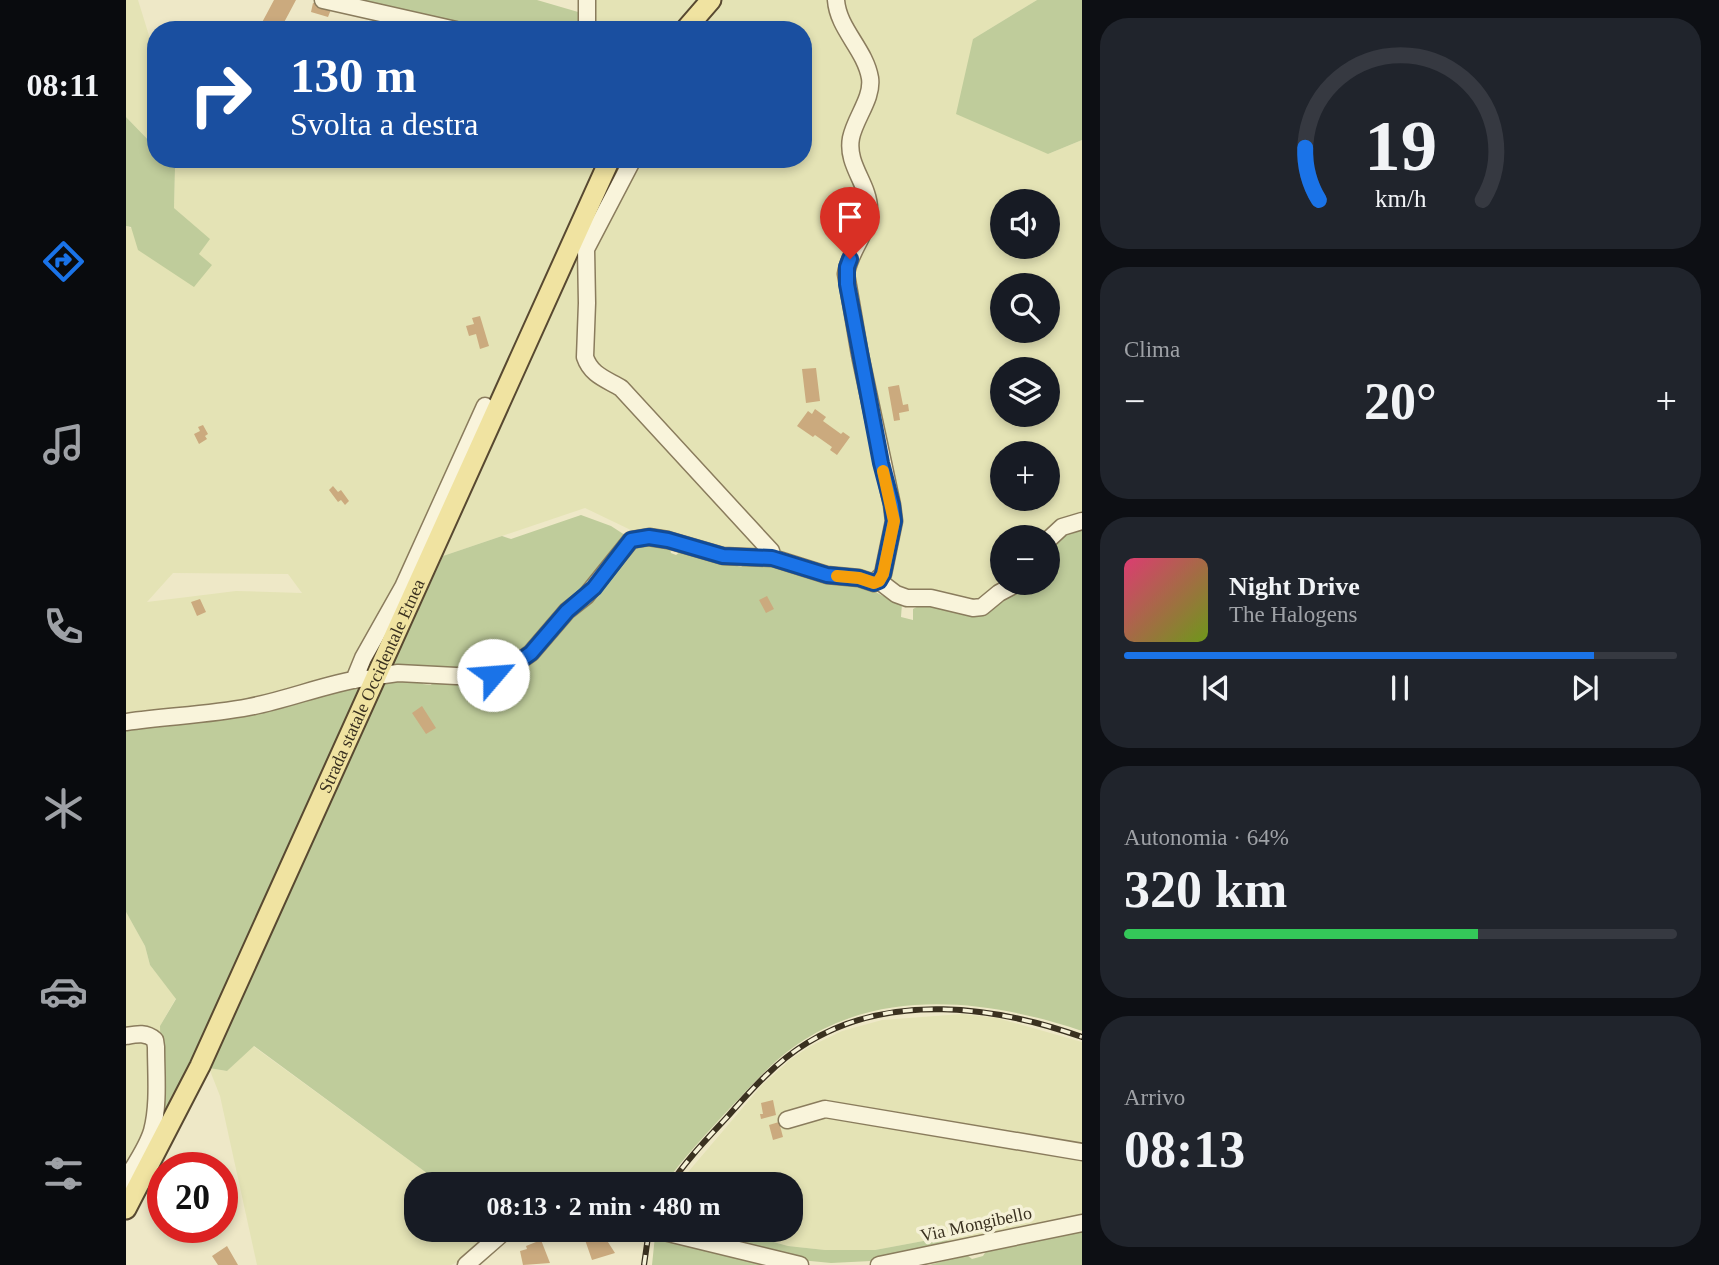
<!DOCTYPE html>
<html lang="it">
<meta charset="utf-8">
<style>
body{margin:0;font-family:Georgia,serif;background:#20242c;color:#f1f3f6;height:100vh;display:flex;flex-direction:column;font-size:26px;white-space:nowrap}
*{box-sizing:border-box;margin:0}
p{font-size:23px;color:#9ea1a6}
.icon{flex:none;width:38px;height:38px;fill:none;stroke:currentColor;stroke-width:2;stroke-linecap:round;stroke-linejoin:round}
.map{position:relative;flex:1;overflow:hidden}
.drawer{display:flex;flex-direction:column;gap:18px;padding:18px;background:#0d0f14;width:637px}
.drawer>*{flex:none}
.hud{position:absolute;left:21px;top:21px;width:665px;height:147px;border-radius:28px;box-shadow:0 4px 10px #0003;background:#1a4fa0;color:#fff;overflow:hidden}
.controls{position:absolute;left:864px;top:189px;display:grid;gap:14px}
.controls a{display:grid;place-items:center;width:70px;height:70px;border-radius:50%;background:#171b24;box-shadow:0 4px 10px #0003;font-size:35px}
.speed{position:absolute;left:21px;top:1152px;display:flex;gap:14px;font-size:35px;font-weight:700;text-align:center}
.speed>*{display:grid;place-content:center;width:91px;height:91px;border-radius:50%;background:#171b24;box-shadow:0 4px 10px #0003;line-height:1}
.speed .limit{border:10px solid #d22;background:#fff;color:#111}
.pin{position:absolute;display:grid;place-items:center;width:60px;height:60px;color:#fff;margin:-72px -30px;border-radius:50% 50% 50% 0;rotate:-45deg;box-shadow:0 0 7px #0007}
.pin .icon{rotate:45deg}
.me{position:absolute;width:77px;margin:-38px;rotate:63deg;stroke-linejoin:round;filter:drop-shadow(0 0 5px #0008)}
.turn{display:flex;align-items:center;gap:24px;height:147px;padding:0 28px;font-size:32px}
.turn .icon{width:91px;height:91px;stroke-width:2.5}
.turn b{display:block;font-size:49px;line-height:60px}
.big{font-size:52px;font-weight:700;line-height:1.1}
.drawer .tile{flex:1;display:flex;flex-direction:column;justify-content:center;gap:10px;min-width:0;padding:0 24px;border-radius:28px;background:#20242c}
.drawer .dial{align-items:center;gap:0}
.dial svg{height:182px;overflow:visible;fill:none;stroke:#363941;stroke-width:7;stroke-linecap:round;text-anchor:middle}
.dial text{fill:#f1f3f6;stroke:none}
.song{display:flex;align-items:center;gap:21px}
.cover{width:84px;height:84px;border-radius:10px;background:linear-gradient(135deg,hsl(340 70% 55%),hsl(80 70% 35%))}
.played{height:7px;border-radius:4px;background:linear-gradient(90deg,#1a73e8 85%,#363941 85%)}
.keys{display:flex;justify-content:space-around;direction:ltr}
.heat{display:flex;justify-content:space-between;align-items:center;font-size:38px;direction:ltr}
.charge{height:10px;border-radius:5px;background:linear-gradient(90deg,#34c759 64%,#363941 0)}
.trip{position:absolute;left:278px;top:1172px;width:399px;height:70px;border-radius:28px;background:#171b24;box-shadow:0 4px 10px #0003;font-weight:700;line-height:70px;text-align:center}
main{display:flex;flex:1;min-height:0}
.tabs{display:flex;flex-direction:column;width:126px;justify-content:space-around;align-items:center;background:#090b0e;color:#9ea1a6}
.tabs .icon{width:49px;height:49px}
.tabs .selected{color:#1a73e8}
.tabs b{font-size:32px;color:#f1f3f6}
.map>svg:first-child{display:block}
.farmland{fill:#e4e3b5;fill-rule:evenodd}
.green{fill:#bfcc9b}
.building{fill:#cbaa7e}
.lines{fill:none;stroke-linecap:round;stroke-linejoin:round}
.minor-casing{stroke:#8a7c5d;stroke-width:19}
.major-casing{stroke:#584931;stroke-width:23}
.minor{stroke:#f9f4db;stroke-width:16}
.major{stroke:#f0e3a1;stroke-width:19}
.rail-casing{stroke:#3a3120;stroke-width:6}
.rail{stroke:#f5f1d7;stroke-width:3.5;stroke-dasharray:10;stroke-linecap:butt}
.route-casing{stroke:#114b97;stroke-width:18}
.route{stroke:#1a73e8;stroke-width:12}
.slow{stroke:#f59e0b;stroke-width:12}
.labels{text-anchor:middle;stroke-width:7;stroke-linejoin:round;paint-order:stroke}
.street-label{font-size:18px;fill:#3a3120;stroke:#f5f1d7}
</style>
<main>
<nav class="tabs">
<b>08:11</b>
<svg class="icon selected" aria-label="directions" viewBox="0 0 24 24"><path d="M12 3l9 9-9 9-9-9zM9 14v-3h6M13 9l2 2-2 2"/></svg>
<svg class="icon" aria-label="music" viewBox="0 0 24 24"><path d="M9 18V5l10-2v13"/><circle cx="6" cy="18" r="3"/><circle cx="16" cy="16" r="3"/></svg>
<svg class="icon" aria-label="phone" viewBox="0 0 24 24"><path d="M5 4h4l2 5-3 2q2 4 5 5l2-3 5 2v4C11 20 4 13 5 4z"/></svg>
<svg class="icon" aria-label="climate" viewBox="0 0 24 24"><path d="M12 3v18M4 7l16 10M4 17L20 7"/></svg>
<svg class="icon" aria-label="car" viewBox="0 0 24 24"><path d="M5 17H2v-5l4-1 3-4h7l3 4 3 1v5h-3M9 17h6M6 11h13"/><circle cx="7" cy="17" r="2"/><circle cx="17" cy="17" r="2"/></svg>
<svg class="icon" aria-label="filters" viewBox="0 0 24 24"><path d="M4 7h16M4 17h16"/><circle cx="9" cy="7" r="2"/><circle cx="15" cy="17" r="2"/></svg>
</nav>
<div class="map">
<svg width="956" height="1265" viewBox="0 0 956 1265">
<rect width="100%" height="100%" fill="#eee8c7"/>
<path class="farmland" d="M0 0H12L25 42 30 48V148L0 117Z
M467 0H574L550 30H469Z
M594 0H706L740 80 725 122 740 210 721 256 728 346 724 351V359L731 360 764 518 750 576 594 551 509 532 459 508 317 556 492 159H677V30H568Z
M716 0H911L847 39 922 154 956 140V516L921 537H877V583L855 603 785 595 764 584 772 526 731 311 734 309V302L729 299 723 274 746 221 726 151 747 94 718 17ZM877 201H922V247H877ZM877 285H922V331H877ZM877 369H922V415H877ZM877 453H922V499H877Z
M40 159H475L365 398 359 396 275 585 223 677 124 703 0 718V226L73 254 83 239 48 208 49 168ZM47 573 162 574 176 593 110 591 21 602Z
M0 912 19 946 24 965 50 998 34 1026 35 1096 0 1168Z
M836 1014 871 1018 956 1042V1218L827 1241 808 1239 749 1250H699L662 1246 605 1230H665V1185H551L636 1085 665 1059 683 1047 716 1031 756 1020Z
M127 1046 317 1185H290V1230H346L357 1241 334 1261 325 1265H131L94 1096 83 1068 101 1071Z"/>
<path class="green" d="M219 0H411L459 14 457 30H351Z
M911 0H956V140L922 154 830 114 847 39Z
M0 117 30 148V159H40L49 168 48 208 84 239 73 254 86 265 68 287 12 250 5 227 0 226Z
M455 515 485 526 502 537 466 586 394 657 367 670 266 667 317 556 376 536 385 539Z
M956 524V1031C868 1001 761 987 678 1040 649 1058 627 1084 604 1108 581 1133 558 1157 538 1185H317L128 1046 101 1071 83 1068 258 679 294 678 297 684 305 685 308 680H372L510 542 544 549 545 553 550 555 554 552 605 562 607 565 615 567 619 564 659 568 733 583 757 596 769 597 776 603 775 617 787 620V609L800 602 843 611 896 583H922V544Z
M238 684 54 1090 0 1196V1186L35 1096 34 1026 50 999 24 965 19 946 0 912V727Z
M557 1230H605L662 1246 699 1250H749L808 1239 827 1241 745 1261 705 1263 664 1259Z
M956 1231V1265H803L841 1255 846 1259 857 1256 860 1251 919 1236Z
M529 1236 648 1265H526Z"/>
<path class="building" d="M148 0H170L154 30H132Z
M187 3 206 7 202 17 185 12Z
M354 316 363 346 354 349 350 334 343 336 340 326 348 324 346 318Z
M690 368 694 401 680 403 676 369Z
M773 385 777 405 782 404 783 411 773 413 774 420 768 421 762 387Z
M689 409 700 417 697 421 715 434 717 432 724 437 711 455 704 450 706 447 689 435 687 437 671 426 682 411 686 414Z
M77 425 82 434 79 436 81 439 73 444 68 434 74 431 72 427Z
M207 486 212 492 215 490 223 501 219 505 215 500 212 502 203 490Z
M641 596 648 609 640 613 633 600Z
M74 599 80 612 71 616 65 602Z
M296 706 310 728 300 734 286 713Z
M647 1100 650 1115 635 1119 634 1114H637L635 1103Z
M653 1122 657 1137 647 1140 643 1125Z
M463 1234 475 1240 480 1239 489 1253 466 1260 458 1237Z
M415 1240 424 1263 397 1265 394 1251 401 1249 400 1246Z
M101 1246 112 1265H92L86 1256Z"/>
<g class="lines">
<g class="minor-casing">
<path id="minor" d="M197 0 330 30
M461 30V0
M507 159 460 249 461 303 459 357C465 375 480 379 495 388L645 551 647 558
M922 540 936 527 956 521
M753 581 770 594 781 598H805L847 608 856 607 873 593 892 583
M258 675 272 673 350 677 381 670 405 653 441 611 460 596 505 540 523 537 542 540 597 556 647 558 701 575 733 578 748 583 757 574 768 521 766 505 734 355 720 274C723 251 743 233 743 209 743 184 720 165 725 138 729 118 747 98 744 78 739 49 712 29 710 0
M228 680 237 658 277 587 359 406
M0 722C41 716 82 715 123 707 161 700 199 684 238 678
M0 1036C11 1034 20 1032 29 1040L30 1047C30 1074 33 1105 26 1131 21 1148 9 1164 0 1180
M661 1120 699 1109 956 1152
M530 1230 674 1265
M340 1265 380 1230
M753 1265 956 1223"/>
</g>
<g class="major-casing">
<g id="major">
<path d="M559 30 585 0"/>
<path id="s1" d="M0 1209 74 1066 484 159"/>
</g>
</g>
<use href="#minor" class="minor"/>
<use href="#major" class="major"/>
<g class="rail-casing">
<path id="rail" d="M544 1185C561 1159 582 1138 603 1115 626 1089 651 1061 681 1043 764 992 869 1006 956 1037
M518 1265 523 1230"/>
</g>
<use href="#rail" class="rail"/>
</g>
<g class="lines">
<g class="route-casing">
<path id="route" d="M367 675 381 670 405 653 441 611 468 588 505 540 523 537 542 540 597 556 646 558 701 575 733 578 748 583 753 581 757 574 768 521 766 505 755 463 721 284V267L724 259"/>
</g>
<use href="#route" class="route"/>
<path class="slow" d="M711 576 733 578 748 583 753 581 757 574 768 521 757 471"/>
</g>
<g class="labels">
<g class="street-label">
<text dy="6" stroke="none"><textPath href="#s1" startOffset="578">Strada statale Occidentale Etnea</textPath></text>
<text transform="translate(850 1224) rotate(-12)" y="6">Via Mongibello</text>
</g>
</g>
</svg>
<div class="controls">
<a><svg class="icon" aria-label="sound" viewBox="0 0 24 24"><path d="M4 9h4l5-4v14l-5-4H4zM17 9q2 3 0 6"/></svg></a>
<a><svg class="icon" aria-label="search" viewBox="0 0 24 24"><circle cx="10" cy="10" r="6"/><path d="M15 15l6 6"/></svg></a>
<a><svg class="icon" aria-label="layers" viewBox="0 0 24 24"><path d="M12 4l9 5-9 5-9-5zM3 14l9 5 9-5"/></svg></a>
<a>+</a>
<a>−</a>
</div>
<div class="speed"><div class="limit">20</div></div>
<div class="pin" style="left:724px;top:259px;background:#d93025"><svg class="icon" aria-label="arrive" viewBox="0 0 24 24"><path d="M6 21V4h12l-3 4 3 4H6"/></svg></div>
<svg class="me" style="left:367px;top:675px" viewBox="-20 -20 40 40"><circle r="19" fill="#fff"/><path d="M0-13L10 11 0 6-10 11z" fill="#1a73e8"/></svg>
<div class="trip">08:13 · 2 min · 480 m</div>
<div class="hud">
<div class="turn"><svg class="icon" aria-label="right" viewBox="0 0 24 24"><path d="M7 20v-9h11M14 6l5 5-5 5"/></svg><div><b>130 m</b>Svolta a destra</div></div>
</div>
</div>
<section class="drawer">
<div class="tile dial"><svg viewBox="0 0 100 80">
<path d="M14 69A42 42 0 1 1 86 69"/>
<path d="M14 69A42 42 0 0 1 8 46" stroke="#1a73e8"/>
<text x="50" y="56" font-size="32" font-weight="700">19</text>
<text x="50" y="72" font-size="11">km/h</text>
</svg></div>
<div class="tile"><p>Clima</p>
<div class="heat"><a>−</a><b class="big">20°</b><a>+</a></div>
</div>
<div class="tile">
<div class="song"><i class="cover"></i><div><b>Night Drive</b><p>The Halogens</p></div></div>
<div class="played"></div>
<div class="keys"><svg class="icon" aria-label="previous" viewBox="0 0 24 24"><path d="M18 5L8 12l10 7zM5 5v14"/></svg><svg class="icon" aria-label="pause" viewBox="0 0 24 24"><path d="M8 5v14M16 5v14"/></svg><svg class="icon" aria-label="next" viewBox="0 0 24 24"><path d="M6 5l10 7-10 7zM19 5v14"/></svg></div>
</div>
<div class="tile"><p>Autonomia · 64%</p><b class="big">320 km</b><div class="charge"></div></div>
<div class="tile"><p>Arrivo</p><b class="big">08:13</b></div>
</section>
</main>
